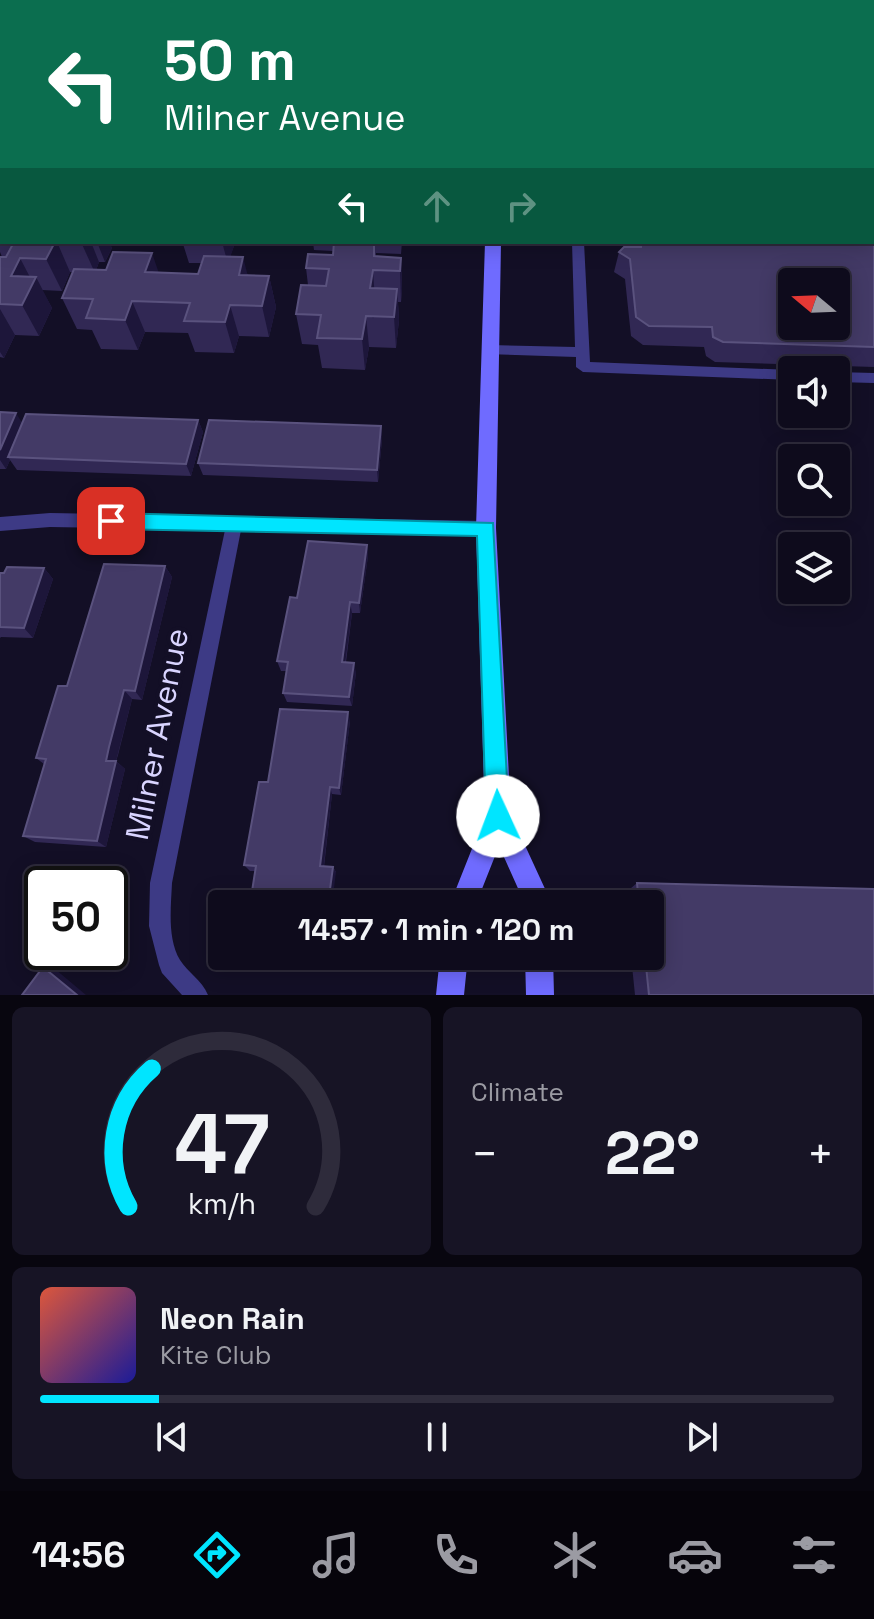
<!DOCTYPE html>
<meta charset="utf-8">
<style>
body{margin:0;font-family:"Space Grotesk",sans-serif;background:#171425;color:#f1f3f6;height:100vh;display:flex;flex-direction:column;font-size:30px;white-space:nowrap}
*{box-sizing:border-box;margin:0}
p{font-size:26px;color:#9b9ba3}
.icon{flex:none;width:44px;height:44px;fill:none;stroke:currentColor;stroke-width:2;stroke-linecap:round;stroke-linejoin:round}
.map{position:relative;height:995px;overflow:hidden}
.details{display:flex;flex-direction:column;gap:12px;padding:12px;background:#08060f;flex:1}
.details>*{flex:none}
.banner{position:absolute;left:0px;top:0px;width:874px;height:244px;box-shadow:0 4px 20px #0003,0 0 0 2px #2e2b3b;background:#0b6e4f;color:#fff;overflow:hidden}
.needle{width:52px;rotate:289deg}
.buttons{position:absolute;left:778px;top:268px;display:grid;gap:16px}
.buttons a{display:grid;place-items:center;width:72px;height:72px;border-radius:8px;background:#0e0b1c;box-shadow:0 4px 20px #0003,0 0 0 2px #2e2b3b;font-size:40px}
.speed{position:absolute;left:24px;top:866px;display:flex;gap:16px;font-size:40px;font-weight:700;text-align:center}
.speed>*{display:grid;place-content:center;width:104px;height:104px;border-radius:50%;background:#0e0b1c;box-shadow:0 4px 20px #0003,0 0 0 2px #2e2b3b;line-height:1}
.speed .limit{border:4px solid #111;border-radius:12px;background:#fff;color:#111}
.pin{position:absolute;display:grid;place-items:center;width:68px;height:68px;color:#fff;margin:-34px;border-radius:16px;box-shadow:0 4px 12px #0006}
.me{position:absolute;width:88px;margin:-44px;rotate:358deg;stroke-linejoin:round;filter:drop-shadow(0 0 6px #0008)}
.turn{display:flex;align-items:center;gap:28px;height:168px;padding:0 32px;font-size:36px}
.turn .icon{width:104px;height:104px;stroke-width:2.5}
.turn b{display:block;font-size:56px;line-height:68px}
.lanes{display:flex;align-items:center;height:76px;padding:0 32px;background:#0003;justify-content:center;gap:40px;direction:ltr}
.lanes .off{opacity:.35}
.big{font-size:60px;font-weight:600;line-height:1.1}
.details .widget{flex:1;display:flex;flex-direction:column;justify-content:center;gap:12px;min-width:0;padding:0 28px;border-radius:12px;background:#171425}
.details .dial{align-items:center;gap:0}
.dial svg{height:208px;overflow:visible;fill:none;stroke:#2e2b3b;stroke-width:7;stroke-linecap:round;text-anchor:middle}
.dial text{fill:#f1f3f6;stroke:none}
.song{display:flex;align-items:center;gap:24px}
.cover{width:96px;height:96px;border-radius:12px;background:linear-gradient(135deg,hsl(10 70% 55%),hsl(240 70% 35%))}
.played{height:8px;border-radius:4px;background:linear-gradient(90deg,#00e5ff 15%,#2e2b3b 15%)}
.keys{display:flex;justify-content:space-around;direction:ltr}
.heat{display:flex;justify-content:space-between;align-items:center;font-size:44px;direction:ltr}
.details .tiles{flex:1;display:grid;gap:12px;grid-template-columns:1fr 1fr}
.widget:last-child{grid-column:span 2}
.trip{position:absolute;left:208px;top:890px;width:456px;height:80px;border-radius:8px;background:#0e0b1c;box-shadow:0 4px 20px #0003,0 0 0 2px #2e2b3b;font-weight:600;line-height:80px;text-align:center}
.menu{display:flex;height:128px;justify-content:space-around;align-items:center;background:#06040b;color:#9b9ba3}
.menu .icon{width:56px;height:56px}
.menu .selected{color:#00e5ff}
.menu b{font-size:36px;color:#f1f3f6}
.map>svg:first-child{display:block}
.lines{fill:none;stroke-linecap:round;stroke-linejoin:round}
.service{fill:#3d3a85;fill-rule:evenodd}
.minor{fill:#3d3a85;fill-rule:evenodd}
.tertiary{fill:#3d3a85;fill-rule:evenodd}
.secondary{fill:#6f6bff;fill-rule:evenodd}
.wall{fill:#312854}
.shaded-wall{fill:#1d163a}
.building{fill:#433a66;stroke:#5a527e;stroke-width:2;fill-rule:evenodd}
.route{fill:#00e5ff;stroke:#0095a6;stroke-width:2}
.labels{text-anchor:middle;stroke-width:8;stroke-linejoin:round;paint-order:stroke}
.near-street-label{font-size:32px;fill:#d9d4ff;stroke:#130f26}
</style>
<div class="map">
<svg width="874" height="995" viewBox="0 0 874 995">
<rect width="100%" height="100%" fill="#130f26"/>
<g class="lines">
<path class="service" d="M335 0H345L334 2Z
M872 19H874V25H872Z
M572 242H584L590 362 792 370V380L583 372 576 367V357L484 354 482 350 489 345 575 347Z
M836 372 874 373V383L836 382Z
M50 513 486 521 492 523 494 528 492 533 486 535 241 530 172 883C171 907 167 938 180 960 188 973 202 980 208 995H182L162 973 159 965 149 926 150 883 225 530 50 527 0 531V517Z"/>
<path class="minor" d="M872 60H874V68H872Z"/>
<path class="tertiary" d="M190 0H202L189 2Z
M2 188V199L0 200V189Z"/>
<path class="secondary" d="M494 0H506V2H494Z
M485 242H501L496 528 511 815 552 904H525L499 846 476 904H450L485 816 476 528Z
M440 956H468L464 995H436Z
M525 956H553L554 995H526Z"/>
</g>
<path class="wall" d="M0 0H39L35 2H2V6L0 5Z
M248 0H320L321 2H248Z
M583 0H874V6H872V2H583Z
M0 71 2 72V113H0Z
M874 110V367L715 362 706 356 704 347 643 345 631 336 625 279 614 272 619 252 634 247V242H872Z
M0 225H2V242H109L112 248 105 262H99L96 270 198 274 201 263H189L183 244H173V242H259L258 246H234L230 256 248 275 269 276 276 307 269 337 239 336 234 353 195 352 188 333 145 332 138 350 101 349 92 330 77 329 62 298 73 272H70L62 291 42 290 52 308 39 336 15 335 4 358 0 357V257H2L0 252Z
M313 242H402L401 254 376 253V256L401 258 402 289 401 302H398L399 320 396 348 369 347 365 370 322 368 318 345 302 344 296 314 308 285 306 268 333 255V251L314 250Z
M0 412 22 422 198 420 203 432 191 476 17 470 10 460 6 469H0Z
M381 426 382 439 378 482 203 475 198 463Z
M367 545 368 556 360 613H352L346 662 356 672 352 706 287 702 283 693 286 671H281L277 661 297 598Z
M165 566 172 577 142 700 132 699 118 755 116 761 125 769 106 847 35 842 23 836 44 764 36 758 67 686Z
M44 568 53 579 33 638 1 637 0 638V573Z
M350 721 341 795 332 794 324 867H333L336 872 250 871 244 865Z
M637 883 874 995H635L631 956H650V904H625L624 894Z
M244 956H326L325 963 247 958Z"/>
<path class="shaded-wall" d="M13 0H39L35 2H13Z
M123 0H137L136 2H121Z
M2 29V47L0 49V30Z
M55 242H57L70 272 62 291 46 259Z
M81 242H91L99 262 95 273Z
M97 242H109L112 248 105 262Z
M222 242H233L234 246 228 264Z
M152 253 163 285 156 303 145 272Z
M243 257 251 288 247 306 239 275Z
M20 258 33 283 36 277 52 308 39 336 22 305 11 276Z
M401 258 402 289 401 302 400 271Z
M373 270 375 301 373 319 370 288Z
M269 276 276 307 269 337 262 306Z
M397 289 399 320 396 348 394 317Z
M132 301 145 332 138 350 125 320Z
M230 305 239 336 234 353 225 322Z
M0 309 15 335 4 358 0 352Z
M366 316 369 347 365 370 362 339Z
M16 413 24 426 8 457 10 460 6 469 0 460V450Z
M198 420 203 432 191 476 186 464Z
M381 426 382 439 378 482 377 470Z
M367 545 368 556 360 613 359 603Z
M165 566 172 577 142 700 135 691Z
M44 568 53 579 33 638 24 628Z
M350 602 352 613 344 671 342 662Z
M354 663 356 672 352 706 349 697Z
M124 690 132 699 116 761 125 769 106 847 97 841 106 761Z
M348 712 350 721 341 795 339 788Z
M330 787 332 794 323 872 320 866Z
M333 867 336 872 332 904H328Z
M43 967 55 969 86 995H77Z"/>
<path class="building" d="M86 0H123L121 2H84Z
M252 0H292L282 1 281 2H251Z
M362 0H431L430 2H361Z
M0 19 2 20V29L0 30Z
M0 71 2 72V101L0 100Z
M872 110H874V347L723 342 713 337 712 327 649 326 636 317 630 259 619 252 624 247H641V242H872ZM792 282H836V326H792Z
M0 225H2V238H0Z
M14 242H55L46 259 20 258 11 276 36 277 22 305 0 304V257H6Z
M334 242H374V256L401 258 400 271 373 270 370 288 397 289 394 317 366 316 362 339 317 338 321 315 296 314 301 285 326 286 329 269 306 268 308 254 333 255Z
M113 252 152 253 145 272 198 274 204 256 243 257 239 275 269 276 262 306 230 305 225 322 184 321 190 303 132 301 125 320 86 318 93 299 62 298 74 269 106 270Z
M0 412 16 413 0 450Z
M26 414 198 420 186 464 8 457Z
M209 420 381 426 377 470 198 463Z
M308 541 367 545 359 603 350 602 342 662 354 663 349 697 283 693 288 662 277 661 290 597 297 598Z
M104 564 165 566 135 691 124 690 109 747 106 761H116L97 841 23 836 46 759 36 758 58 686H67Z
M7 567 44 568 24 628 0 627V573H4Z
M280 709 348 712 339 788 330 787 320 866 333 867 328 904H250L256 866 244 865 259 782H268Z
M637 883 874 889V995H649L645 956H650V904H639Z
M258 956H322V960Z
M43 967 77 995H22Z"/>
<path class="route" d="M111 513 493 523 509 816 506 824 498 827 490 824 486 816 477 536 111 529 102 521Z"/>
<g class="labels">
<g class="near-street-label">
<text transform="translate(157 734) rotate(-79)" y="11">Milner Avenue</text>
</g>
</g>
</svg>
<div class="buttons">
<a><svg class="needle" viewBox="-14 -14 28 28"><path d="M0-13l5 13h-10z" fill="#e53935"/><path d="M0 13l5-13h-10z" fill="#9b9ba3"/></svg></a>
<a><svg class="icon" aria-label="sound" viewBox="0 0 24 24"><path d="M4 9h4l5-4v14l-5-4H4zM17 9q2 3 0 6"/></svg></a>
<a><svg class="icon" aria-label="search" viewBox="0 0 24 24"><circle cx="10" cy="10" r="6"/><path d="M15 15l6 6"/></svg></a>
<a><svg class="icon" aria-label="layers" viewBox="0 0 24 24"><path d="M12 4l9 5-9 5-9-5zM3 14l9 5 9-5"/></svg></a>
</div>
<div class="speed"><div class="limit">50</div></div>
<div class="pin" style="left:111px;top:521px;background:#d93025"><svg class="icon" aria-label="arrive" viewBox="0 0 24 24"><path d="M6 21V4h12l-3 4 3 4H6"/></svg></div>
<svg class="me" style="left:498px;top:816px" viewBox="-20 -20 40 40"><circle r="19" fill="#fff"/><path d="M0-13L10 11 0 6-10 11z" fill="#00e5ff"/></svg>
<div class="trip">14:57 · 1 min · 120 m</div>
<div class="banner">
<div class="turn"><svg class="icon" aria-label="left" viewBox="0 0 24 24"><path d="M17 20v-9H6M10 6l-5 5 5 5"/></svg><div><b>50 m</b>Milner Avenue</div></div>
<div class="lanes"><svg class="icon" aria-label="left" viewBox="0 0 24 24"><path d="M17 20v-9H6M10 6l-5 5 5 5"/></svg><svg class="icon off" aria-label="ahead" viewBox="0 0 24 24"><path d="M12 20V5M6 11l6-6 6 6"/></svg><svg class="icon off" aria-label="right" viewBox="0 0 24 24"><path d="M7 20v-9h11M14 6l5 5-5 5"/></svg></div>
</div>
</div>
<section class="details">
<div class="tiles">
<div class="widget dial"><svg viewBox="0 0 100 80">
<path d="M14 69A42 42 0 1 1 86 69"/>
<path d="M14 69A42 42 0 0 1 23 16" stroke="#00e5ff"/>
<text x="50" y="56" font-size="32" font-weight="700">47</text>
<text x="50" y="72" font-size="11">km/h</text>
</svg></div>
<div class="widget"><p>Climate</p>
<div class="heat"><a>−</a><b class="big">22°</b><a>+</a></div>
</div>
<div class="widget">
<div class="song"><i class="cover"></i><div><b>Neon Rain</b><p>Kite Club</p></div></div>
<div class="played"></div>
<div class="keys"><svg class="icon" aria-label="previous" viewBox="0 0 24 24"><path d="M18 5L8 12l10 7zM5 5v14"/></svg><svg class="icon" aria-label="pause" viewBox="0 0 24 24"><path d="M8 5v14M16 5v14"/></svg><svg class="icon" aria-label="next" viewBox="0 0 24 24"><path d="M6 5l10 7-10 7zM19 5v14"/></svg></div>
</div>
</div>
</section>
<nav class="menu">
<b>14:56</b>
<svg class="icon selected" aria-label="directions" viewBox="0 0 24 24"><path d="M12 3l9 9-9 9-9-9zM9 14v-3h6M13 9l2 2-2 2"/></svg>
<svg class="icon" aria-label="music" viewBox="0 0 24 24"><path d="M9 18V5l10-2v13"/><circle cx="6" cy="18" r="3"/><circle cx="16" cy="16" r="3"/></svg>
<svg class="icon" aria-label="phone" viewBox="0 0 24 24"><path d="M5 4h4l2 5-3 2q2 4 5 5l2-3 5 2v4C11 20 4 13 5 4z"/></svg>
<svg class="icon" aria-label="climate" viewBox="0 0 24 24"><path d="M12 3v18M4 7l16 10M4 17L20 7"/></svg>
<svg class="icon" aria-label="car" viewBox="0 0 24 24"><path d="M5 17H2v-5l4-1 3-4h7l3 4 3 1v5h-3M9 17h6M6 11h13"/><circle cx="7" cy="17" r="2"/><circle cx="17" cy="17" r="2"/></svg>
<svg class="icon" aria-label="filters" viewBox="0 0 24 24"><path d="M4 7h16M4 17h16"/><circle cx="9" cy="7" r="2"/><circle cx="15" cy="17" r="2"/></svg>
</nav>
